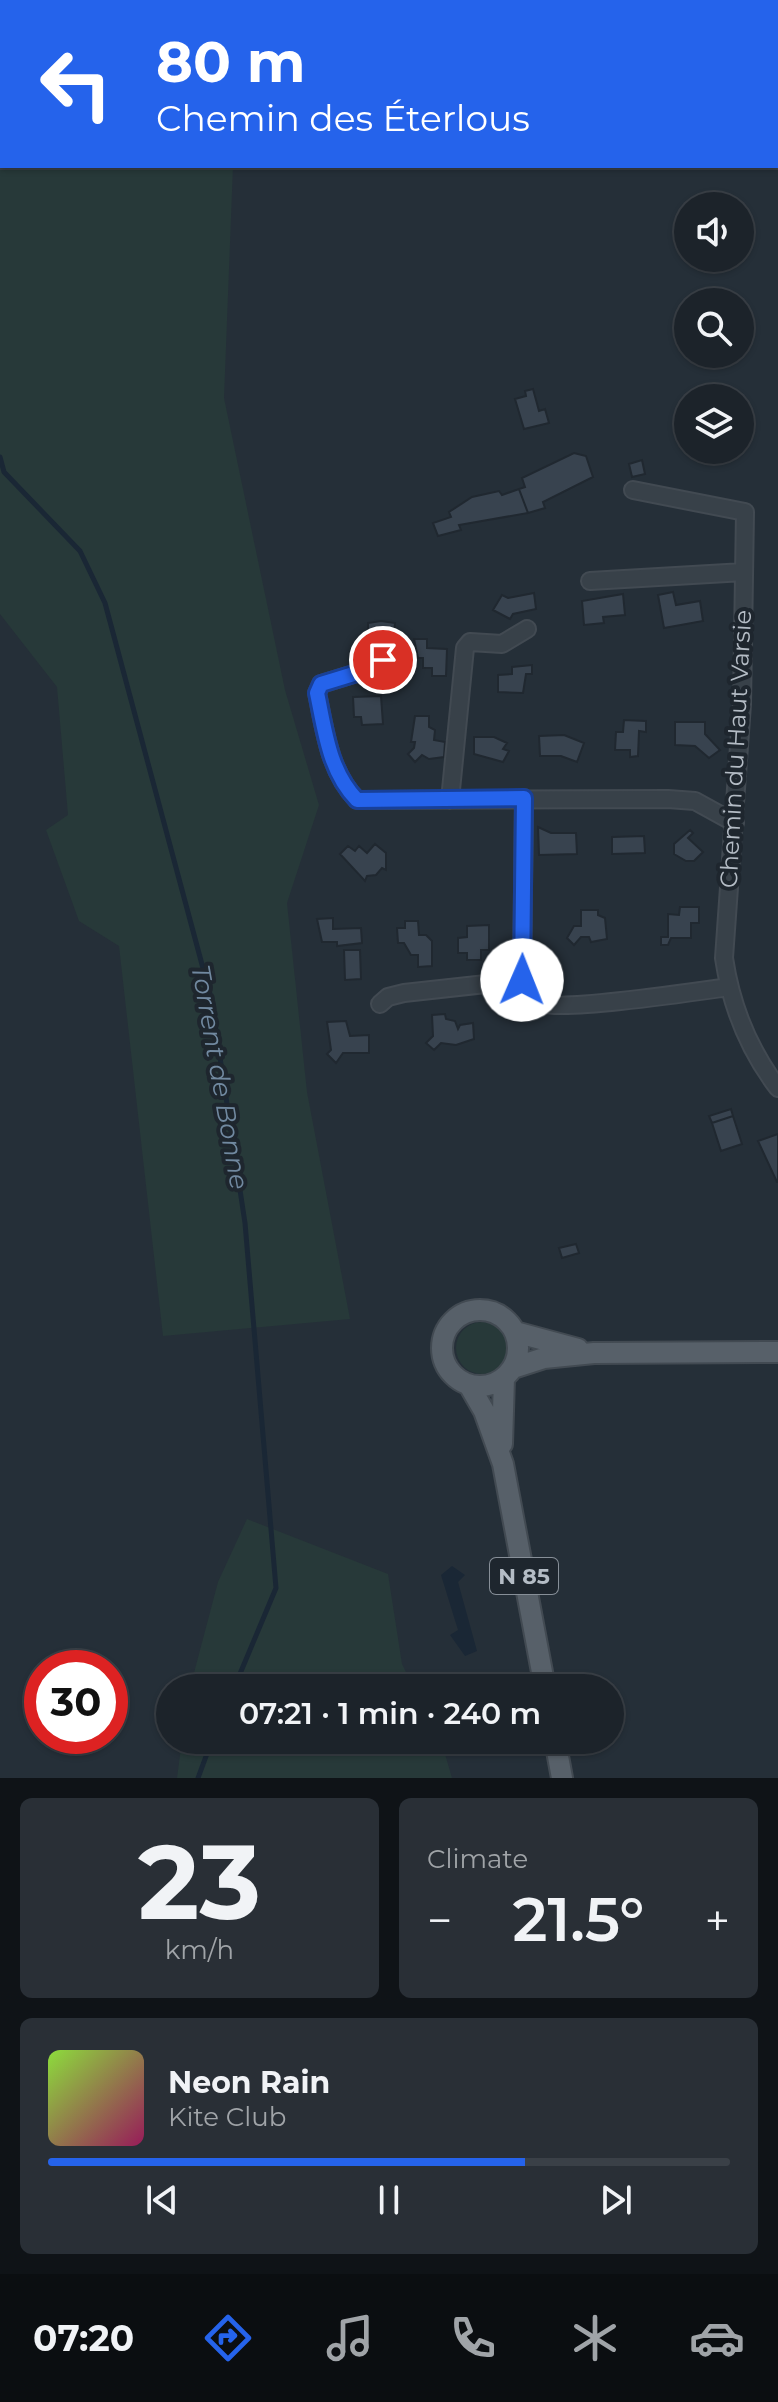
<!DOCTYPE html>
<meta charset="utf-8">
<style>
body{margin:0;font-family:Montserrat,sans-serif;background:#292f36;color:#f1f3f6;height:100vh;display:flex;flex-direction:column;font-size:30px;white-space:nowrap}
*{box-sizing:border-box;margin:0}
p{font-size:26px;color:#a0a4a8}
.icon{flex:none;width:44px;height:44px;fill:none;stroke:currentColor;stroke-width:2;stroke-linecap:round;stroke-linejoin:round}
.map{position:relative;height:1778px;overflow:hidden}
.side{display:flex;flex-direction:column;gap:20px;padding:20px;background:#0f1317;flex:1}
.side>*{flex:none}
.top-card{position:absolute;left:0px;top:0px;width:778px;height:168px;box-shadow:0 2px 6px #0004,0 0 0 2px #3a4047;background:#2563eb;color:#fff;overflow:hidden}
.fabs{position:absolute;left:674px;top:192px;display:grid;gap:16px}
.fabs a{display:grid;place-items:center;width:80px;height:80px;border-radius:50%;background:#1c232a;box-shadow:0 2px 6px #0004,0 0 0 2px #3a4047;font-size:40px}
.speed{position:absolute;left:24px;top:1650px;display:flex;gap:16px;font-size:40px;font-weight:700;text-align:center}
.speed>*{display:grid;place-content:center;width:104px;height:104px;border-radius:50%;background:#1c232a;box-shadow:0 2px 6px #0004,0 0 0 2px #3a4047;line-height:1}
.speed .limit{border:12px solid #d22;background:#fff;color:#111}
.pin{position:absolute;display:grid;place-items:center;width:68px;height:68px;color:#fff;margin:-34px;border:4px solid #fff;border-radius:50%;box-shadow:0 2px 8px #0007}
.me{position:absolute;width:88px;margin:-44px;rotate:1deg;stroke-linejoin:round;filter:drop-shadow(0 0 6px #0008)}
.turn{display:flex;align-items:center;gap:28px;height:168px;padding:0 24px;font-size:36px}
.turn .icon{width:104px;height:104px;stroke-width:2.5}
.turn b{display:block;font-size:56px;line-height:68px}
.big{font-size:60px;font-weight:600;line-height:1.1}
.side .card{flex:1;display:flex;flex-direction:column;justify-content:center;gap:12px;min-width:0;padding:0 28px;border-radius:12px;background:#292f36}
.side .dial{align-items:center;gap:0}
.dial b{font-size:104px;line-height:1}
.song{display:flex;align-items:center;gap:24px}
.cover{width:96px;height:96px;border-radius:12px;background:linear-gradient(135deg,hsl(90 70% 55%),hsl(330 70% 35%))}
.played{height:8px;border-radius:4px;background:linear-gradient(90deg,#2563eb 70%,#3a4047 70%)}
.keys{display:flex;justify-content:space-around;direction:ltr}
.heat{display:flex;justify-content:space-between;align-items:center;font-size:44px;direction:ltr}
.side .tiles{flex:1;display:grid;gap:20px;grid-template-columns:1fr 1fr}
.card:last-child{grid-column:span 2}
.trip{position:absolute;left:156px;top:1674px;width:468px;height:80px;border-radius:40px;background:#1c232a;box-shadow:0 2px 6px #0004,0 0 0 2px #3a4047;font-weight:600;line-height:80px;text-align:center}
.menu{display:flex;height:128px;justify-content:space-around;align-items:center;background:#0b0e11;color:#a0a4a8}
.menu .icon{width:56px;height:56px}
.menu .selected{color:#2563eb}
.menu b{font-size:36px;color:#f1f3f6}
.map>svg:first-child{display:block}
.green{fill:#273939}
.water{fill:#1a2735}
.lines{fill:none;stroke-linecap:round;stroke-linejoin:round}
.stream{stroke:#1a2735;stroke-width:5}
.building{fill:#38434f;stroke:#202830;stroke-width:2}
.minor-casing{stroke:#424a52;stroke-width:20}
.major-casing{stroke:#424a52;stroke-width:24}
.minor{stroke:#384149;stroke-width:16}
.major{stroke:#576069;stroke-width:20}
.route-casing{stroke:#184099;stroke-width:20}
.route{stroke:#2563eb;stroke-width:14}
.labels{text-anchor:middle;stroke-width:8;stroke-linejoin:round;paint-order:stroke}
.shield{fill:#1e262e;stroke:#878f98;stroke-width:2}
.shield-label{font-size:22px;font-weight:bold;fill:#b4bcc5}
.street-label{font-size:24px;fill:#b4bcc5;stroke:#1e262e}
.water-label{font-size:26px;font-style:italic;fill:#7189a0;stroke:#1e262e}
</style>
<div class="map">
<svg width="778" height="1778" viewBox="0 0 778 1778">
<rect width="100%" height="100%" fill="#252f38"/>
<path class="green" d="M0 0H241L2 2V166H233L224 398 285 690 319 805 287 903 307 1092 350 1319 163 1336 119 946 79 921 46 830 68 815 57 687 0 614Z
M456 1348a26 26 0 1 1 52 0a26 26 0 1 1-52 0Z
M247 1519 388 1574 402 1664 414 1688H190L218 1582Z
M182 1740H441L452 1778H177Z"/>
<path class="water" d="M452 1566 465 1575 458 1582 477 1651 465 1656 450 1635 458 1630 441 1575Z"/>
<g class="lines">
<path class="stream" d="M0 457 4 472 80 551 105 603 211 998 245 1223 276 1588 234 1688
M198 1778 212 1740"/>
</g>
<path class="building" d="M533 389 539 411 545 409 549 423 524 429 515 399 526 396 525 391Z
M574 453 586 456 593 477 543 502 545 508 528 513 519 489 525 487 522 478Z
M642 460 645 474 632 477 629 464Z
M519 489 528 513 459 525 461 530 438 536 433 523 451 517 449 512 472 497 499 491 502 495Z
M673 592 676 605 700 601 703 621 664 628 658 595Z
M534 593 536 609 513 614 510 619 493 610 502 595 508 598Z
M623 594 625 615 603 617 604 623 584 625 582 601Z
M381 621 395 623 393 645 380 644 373 651 358 640 368 630V623Z
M414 639H427V648L447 649 446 676H432V668H423V658H418Z
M532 665V674H526L523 693 498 692V675L512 674V667Z
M381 696 383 724 362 725 361 717H354L353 697Z
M415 716H429V727L435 730 434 740 445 742 444 757 429 759 422 755 415 762 408 754 414 748 415 742H411Z
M624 720 646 721V732L639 731 638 756 630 757V750H615L616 732H623Z
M675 722H705V734L720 750 709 758 695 746 675 745Z
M564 735 584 743 577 762 561 756H540L539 736Z
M474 737H494L507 743 503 749 509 751 503 762 474 754Z
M538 827 551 833H576L577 854 539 855Z
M690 830 693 833 688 838 703 852 694 861H686L674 854V844Z
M644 836 645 853 612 854V837Z
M375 844 386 853V870L382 868 376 875 367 876 365 881 340 854 348 846 355 851 359 846 367 853Z
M680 907H699V923H691V938H671L668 945H661V937H668V914L679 915Z
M581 910H598V915L605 918 607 939 591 942 589 937H581L574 945 567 938 574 926H581Z
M333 918V929L361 928 362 943 337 946V942H322L317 919Z
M405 921H418L419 935H426L432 941V966L418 967V955H411L404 943H398L397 928H405Z
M489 925V950H481V960H467V953H458V938L467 937V926Z
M344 950H360L361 979 345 980Z
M445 1014 446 1019 455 1021 458 1029 460 1025 473 1023 474 1039 456 1045 441 1043 434 1050 426 1043 433 1036 432 1015Z
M346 1021 350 1036 369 1035V1053H343L336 1063 327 1054 331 1050 327 1022Z
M731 1109 733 1116 712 1123 709 1116Z
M733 1116 742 1144 721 1151 712 1123Z
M778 1134V1182H777L758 1141Z
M576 1244 579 1253 562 1258 559 1248Z"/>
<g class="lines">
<g class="minor-casing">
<path id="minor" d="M633 490 745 512 742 704 724 958C731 1005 749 1050 778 1088
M590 581 744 572
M383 660 370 669 321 684 317 693C325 731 329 771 357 800L668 799 695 801 735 823
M524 798 522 980C527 988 532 998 542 1003 560 1012 700 991 729 987
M450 800 465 648 470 642 502 644 527 629
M380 1004 388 997 404 993 522 980"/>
</g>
<g class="major-casing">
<path id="major" d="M442 1348a38 38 0 1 1 76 0a38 38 0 1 1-76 0Z
M515 1332 578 1349
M513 1368 544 1358 594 1353 778 1352
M469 1385 484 1411 503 1464 545 1688
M502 1444 504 1378
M555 1740 562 1778"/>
</g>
<use href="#minor" class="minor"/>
<use href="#major" class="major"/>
</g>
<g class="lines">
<g class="route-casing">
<path id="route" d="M383 660 370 669 321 684 317 693C325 731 329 771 357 800L524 798 522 980"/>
</g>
<use href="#route" class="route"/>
</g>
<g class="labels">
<rect class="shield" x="490" y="1558" width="68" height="36" rx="6"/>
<g class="shield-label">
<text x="524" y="1584">N 85</text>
</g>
<g class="street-label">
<text transform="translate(736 749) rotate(-87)" y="8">Chemin du Haut Varsie</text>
</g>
<g class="water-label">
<text transform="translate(220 1077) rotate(80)" y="9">Torrent de Bonne</text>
</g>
</g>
</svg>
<div class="fabs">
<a><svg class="icon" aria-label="sound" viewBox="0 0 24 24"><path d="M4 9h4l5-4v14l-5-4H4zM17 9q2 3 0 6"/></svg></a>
<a><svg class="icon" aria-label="search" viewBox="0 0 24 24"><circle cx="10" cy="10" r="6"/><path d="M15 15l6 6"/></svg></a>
<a><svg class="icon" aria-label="layers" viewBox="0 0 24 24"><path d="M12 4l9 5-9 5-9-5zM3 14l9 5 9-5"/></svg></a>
</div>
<div class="speed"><div class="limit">30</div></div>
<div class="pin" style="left:383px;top:660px;background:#d93025"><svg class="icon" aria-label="arrive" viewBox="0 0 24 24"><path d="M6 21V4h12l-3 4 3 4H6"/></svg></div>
<svg class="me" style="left:522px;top:980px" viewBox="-20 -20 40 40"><circle r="19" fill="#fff"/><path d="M0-13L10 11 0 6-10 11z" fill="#2563eb"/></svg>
<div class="trip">07:21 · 1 min · 240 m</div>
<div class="top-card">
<div class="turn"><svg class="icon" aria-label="left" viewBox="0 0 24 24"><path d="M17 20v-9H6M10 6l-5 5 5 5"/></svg><div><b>80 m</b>Chemin des Éterlous</div></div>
</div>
</div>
<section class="side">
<div class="tiles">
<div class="card dial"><b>23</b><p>km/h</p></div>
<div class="card"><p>Climate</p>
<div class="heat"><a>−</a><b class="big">21.5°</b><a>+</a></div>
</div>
<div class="card">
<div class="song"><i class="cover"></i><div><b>Neon Rain</b><p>Kite Club</p></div></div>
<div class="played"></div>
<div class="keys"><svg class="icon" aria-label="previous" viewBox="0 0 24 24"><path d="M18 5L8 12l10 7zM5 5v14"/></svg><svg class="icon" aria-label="pause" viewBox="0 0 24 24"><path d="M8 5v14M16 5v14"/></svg><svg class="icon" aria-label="next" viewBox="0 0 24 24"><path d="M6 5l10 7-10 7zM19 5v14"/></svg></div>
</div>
</div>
</section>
<nav class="menu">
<b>07:20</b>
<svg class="icon selected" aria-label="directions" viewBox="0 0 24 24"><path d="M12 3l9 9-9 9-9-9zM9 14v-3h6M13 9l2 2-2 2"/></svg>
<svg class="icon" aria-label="music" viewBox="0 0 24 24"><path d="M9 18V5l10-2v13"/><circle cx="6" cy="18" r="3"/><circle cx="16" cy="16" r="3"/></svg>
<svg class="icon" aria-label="phone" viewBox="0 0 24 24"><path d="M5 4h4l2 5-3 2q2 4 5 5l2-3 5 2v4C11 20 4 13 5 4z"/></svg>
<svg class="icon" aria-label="climate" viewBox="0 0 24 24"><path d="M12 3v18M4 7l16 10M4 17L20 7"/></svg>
<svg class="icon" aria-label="car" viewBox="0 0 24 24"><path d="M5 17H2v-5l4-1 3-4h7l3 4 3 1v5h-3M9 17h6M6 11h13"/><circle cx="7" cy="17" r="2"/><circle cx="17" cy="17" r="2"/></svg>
</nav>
